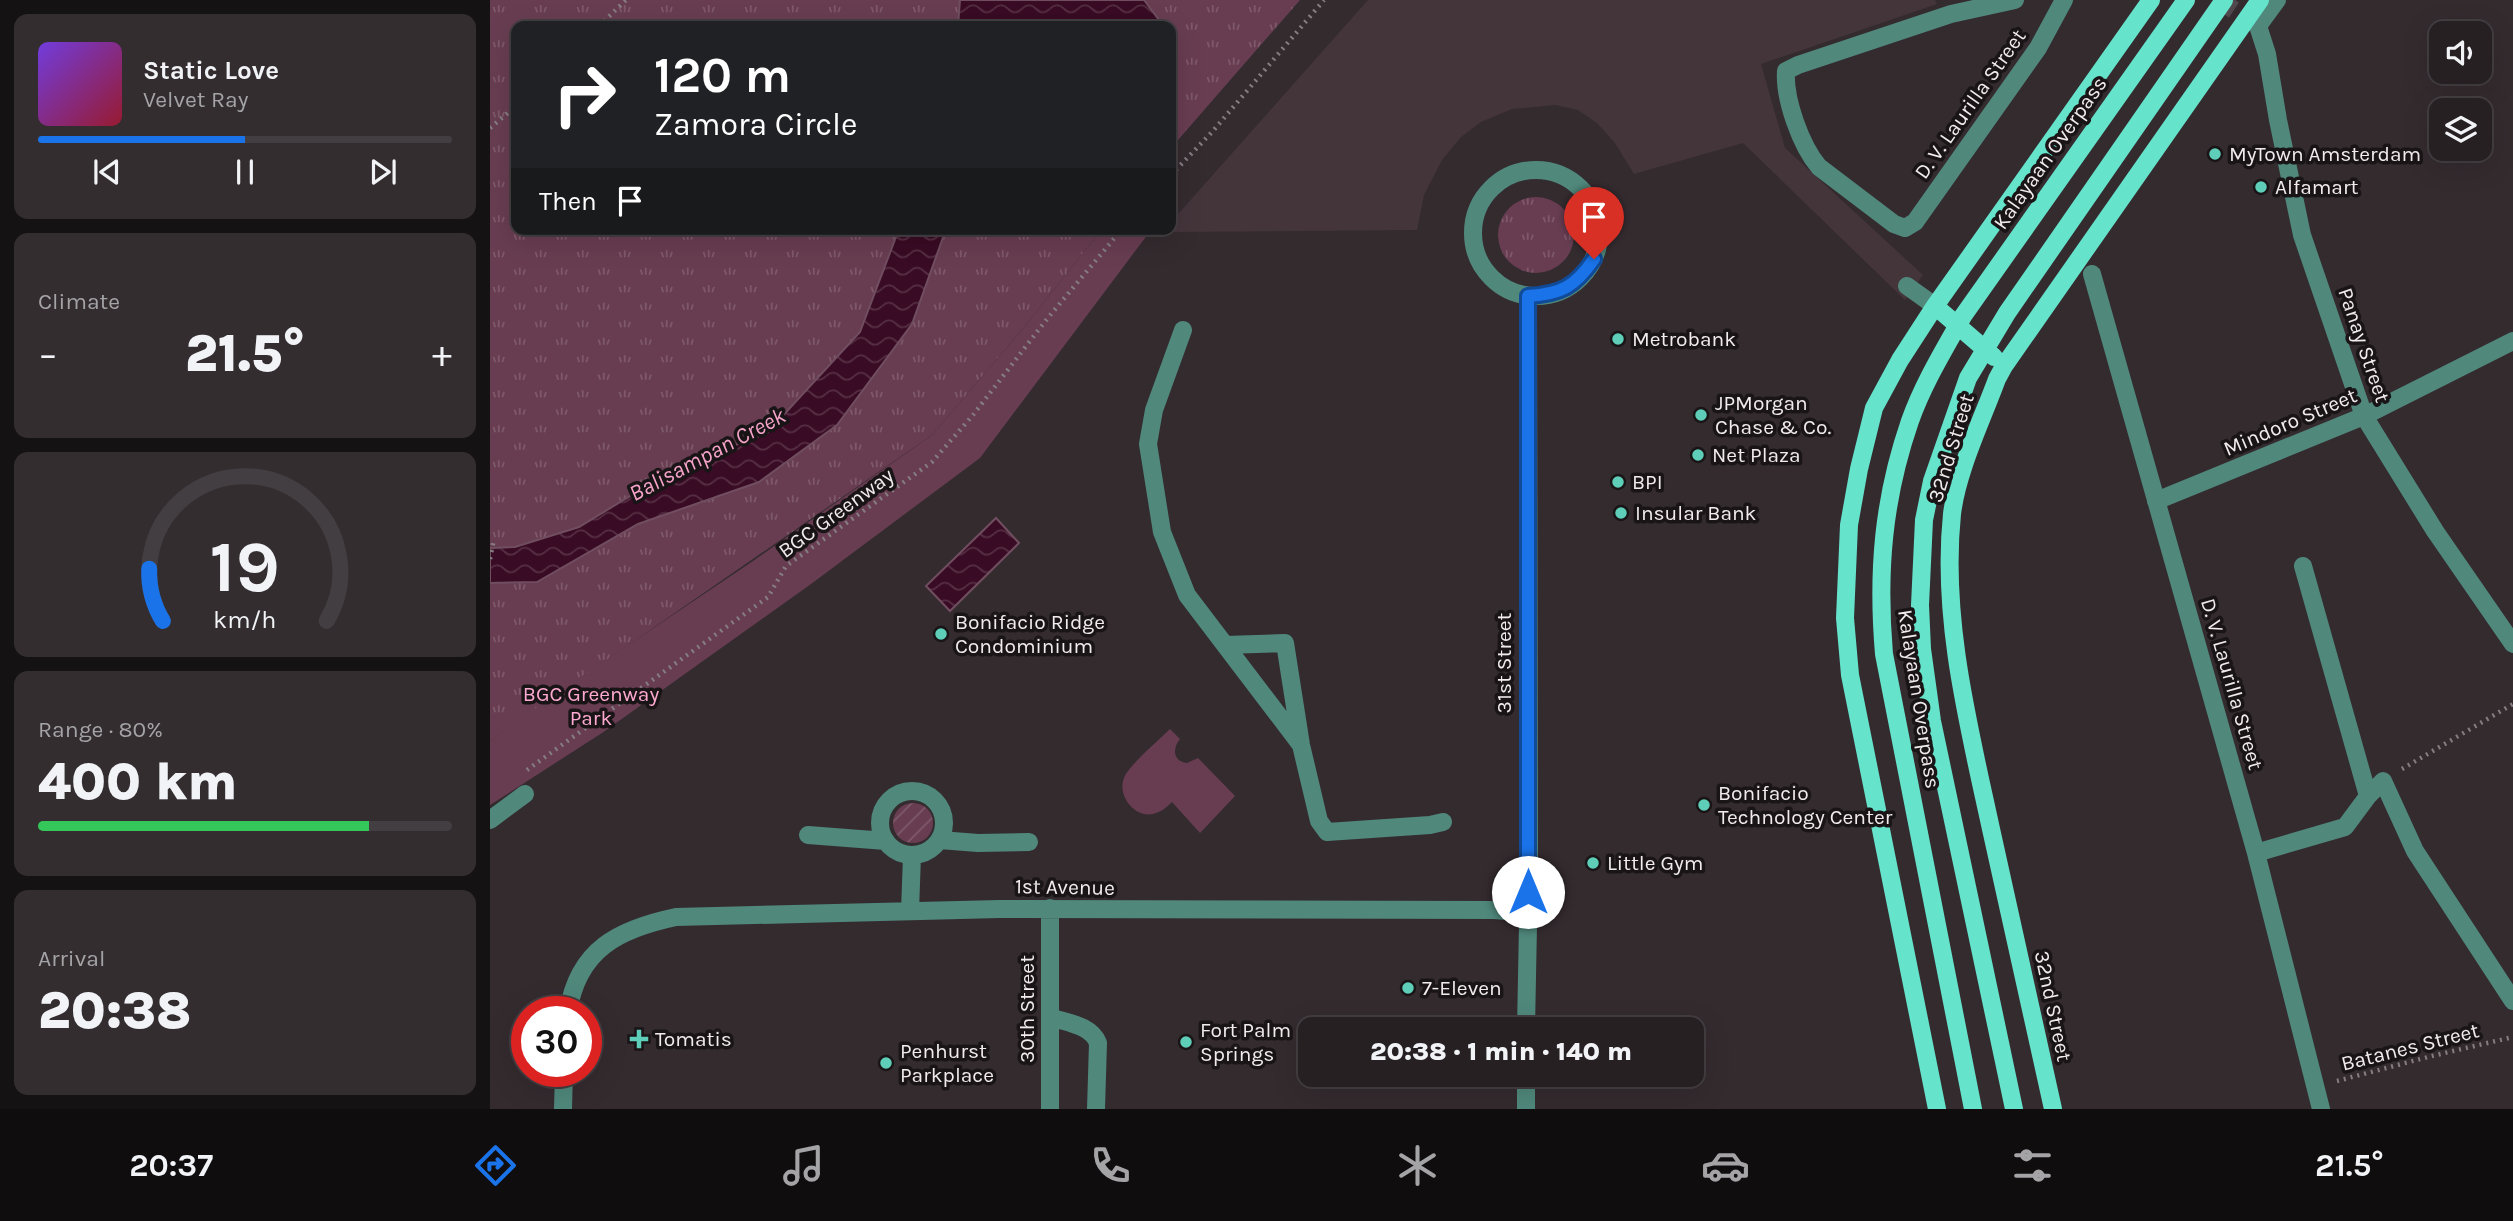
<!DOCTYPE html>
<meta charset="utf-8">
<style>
body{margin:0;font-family:Karla,sans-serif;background:#332d30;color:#f1f3f6;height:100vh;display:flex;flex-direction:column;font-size:26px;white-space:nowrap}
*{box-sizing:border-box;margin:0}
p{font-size:23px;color:#a4a3a6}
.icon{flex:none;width:38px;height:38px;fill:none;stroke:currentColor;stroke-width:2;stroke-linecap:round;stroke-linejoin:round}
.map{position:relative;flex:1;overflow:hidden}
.sheet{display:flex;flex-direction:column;gap:14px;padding:14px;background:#151213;width:490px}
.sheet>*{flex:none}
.top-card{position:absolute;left:21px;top:21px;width:665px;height:214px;border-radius:14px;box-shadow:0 7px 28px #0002,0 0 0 2px #433e41;background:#202124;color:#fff;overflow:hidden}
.fabs{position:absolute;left:1939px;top:21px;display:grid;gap:14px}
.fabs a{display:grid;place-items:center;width:63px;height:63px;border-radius:14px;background:#272023;box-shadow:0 7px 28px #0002,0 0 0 2px #433e41;font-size:35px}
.speed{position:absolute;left:21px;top:996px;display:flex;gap:14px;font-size:35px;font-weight:700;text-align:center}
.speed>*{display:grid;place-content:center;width:91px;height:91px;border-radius:50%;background:#272023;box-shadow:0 7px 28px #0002,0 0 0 2px #433e41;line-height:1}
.speed .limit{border:10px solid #d22;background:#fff;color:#111}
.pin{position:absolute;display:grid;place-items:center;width:60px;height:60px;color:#fff;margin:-72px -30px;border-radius:50% 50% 50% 0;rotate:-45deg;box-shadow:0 0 7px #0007}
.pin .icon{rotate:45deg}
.me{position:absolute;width:77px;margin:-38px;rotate:0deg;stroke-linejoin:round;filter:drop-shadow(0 0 5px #0008)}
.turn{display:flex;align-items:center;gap:24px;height:147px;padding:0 28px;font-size:32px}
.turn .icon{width:91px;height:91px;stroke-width:2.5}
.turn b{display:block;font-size:49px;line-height:60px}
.then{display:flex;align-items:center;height:66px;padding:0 28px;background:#0003;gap:14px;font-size:26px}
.big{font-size:52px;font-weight:800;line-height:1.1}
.sheet .widget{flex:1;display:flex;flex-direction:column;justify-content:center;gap:10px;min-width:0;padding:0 24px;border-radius:14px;background:#332d30}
.sheet .dial{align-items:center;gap:0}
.dial svg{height:182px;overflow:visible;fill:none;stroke:#433e41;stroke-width:7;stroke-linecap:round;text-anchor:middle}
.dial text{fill:#f1f3f6;stroke:none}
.song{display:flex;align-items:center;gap:21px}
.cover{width:84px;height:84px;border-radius:10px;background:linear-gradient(135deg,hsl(260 70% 55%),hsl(350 70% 35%))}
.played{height:7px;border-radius:4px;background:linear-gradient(90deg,#1a73e8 50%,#433e41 50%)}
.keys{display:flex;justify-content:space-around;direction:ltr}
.heat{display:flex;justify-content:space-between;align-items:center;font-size:38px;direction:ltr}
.charge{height:10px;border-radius:5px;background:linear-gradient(90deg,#34c759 80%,#433e41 0)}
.trip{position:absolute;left:808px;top:1017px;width:406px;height:70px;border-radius:14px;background:#272023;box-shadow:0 7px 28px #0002,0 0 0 2px #433e41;font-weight:800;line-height:70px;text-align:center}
.menu{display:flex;height:112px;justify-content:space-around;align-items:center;background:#100d0e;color:#a4a3a6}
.menu .icon{width:49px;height:49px}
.menu .current{color:#1a73e8}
.menu b{font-size:32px;color:#f1f3f6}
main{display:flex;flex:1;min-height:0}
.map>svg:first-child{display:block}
.built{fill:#44353b}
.grass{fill:url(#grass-tufts)}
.park{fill:#683d51}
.garden{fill:url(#garden-furrows)}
.water{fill:url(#water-waves);stroke:#704e60;stroke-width:2}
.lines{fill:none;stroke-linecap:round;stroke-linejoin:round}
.minor-tunnel{stroke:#50484c;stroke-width:18;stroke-dasharray:18 9;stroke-linecap:butt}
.path{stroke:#857d81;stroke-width:4.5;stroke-dasharray:2 5;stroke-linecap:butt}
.minor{stroke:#50887c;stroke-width:18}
.major{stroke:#65e3cb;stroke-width:18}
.route-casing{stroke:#114b97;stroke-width:18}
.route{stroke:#1a73e8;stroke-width:12}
.poi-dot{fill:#5eceb8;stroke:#191517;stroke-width:2.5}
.labels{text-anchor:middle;stroke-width:7;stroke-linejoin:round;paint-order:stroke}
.street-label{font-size:21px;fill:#f1ebed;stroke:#191517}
.poi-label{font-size:21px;fill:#f1ebed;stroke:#191517;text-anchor:start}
.park-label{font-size:21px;fill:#feaad0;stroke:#191517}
.water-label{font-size:23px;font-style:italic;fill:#f6a3c9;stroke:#191517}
</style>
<main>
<section class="sheet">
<div class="widget">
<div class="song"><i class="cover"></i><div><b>Static Love</b><p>Velvet Ray</p></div></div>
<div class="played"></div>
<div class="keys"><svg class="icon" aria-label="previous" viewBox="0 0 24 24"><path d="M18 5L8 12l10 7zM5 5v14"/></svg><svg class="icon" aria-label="pause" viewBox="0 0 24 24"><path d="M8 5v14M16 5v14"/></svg><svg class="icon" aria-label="next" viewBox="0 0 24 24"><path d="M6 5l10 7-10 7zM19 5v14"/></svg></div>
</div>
<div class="widget"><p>Climate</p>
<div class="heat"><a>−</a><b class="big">21.5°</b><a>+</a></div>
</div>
<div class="widget dial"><svg viewBox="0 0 100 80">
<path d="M14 69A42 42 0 1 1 86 69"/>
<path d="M14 69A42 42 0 0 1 8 46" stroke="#1a73e8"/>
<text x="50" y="56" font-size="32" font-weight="700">19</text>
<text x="50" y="72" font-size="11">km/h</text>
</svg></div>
<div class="widget"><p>Range · 80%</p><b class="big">400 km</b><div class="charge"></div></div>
<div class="widget"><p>Arrival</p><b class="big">20:38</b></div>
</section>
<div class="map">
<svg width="2023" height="1109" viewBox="0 0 2023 1109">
<defs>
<pattern id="grass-tufts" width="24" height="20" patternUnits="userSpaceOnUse" patternTransform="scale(1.75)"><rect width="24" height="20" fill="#683d51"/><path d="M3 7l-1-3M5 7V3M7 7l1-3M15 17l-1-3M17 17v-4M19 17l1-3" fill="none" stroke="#7e596a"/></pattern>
<pattern id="garden-furrows" width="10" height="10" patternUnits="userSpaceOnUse" patternTransform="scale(1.75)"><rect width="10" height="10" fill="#683d51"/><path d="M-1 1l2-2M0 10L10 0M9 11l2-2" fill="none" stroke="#7e596a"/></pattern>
<pattern id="water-waves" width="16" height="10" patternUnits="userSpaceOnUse" patternTransform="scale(1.75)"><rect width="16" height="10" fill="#390b24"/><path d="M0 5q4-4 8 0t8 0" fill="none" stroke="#562f44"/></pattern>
</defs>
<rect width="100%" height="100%" fill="#342b2f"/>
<path class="built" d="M878 0H1445L1447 4 1271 64 1295 148 1433 275 1415 300 1253 143 1144 174 1125 143 1107 123 1088 110 1065 105 1022 109 991 122 971 137 952 160 934 195 927 230 672 232 674 229H681V222Z"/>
<path class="grass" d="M0 0H810L681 148V26H26V229H612L536 325 442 435 0 741Z
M1008 235a38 38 0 1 1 76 0a38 38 0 1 1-76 0Z"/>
<path class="park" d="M612 229 661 230 490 458 321 584 112 733 0 805V741L61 697 263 561 442 435 536 325Z
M680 729 690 739C682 749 683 761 697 763L708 758 745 796 710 833 682 802C677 807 671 812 663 814 644 818 627 795 634 778 639 765 669 740 680 729Z"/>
<path class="garden" d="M403 823a20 20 0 1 1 40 0a20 20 0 1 1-40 0Z"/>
<path class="water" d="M470 0H654L669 20 670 26H468Z
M409 229H456L422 324 347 425 269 482 148 524 47 582 0 583V548L25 547 89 527 188 467 277 433 370 332Z
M506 518 529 543 460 611 436 586Z"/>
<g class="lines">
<path class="minor-tunnel" d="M1729 0 1765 24"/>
<path class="path" d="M109 26 136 0
M0 128 26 106
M681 175 723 131 834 0
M0 559 4 539
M1912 769 2023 704
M37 770 278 597 296 566 442 462 483 415 557 319 632 229
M1847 1081 1942 1056 2023 1037"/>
<path class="minor" d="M1525 0 1461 14 1308 65 1296 71C1294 99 1311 146 1329 167L1404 224 1415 228 1425 222 1548 48 1574 0
M1768 26 1777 54 1788 120 1812 235 1874 416 1945 531 2023 644
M1768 26 1787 0
M983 233a63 63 0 1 1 126 0a63 63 0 1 1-126 0Z
M1602 274 1766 853 1831 1109
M1417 286 1445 306
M693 330 664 410 658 444 672 532 697 595 811 745
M1666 501 1874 416 2023 341
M1813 566 1878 796
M735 645 795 643 811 745 829 821 837 832 940 825 953 822
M390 823a32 32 0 1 1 64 0a32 32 0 1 1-64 0Z
M0 820 35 794
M318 835 396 841
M450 840 488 843 539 842
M1766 853 1855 827 1878 796 1893 781 1925 851 2023 1001
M420 911 422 856
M78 1012C88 949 129 929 186 917L510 909 1005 910 1038 913
M560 1017C577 1023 601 1025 608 1043L606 1109
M1036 1029 1039 872 1038 296
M1036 1074V1109
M73 1109 74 1071
M560 1109V908"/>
<path class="major" d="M1445 306 1504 357
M1447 1109 1360 675 1355 618 1359 525 1369 469 1384 408 1410 360 1445 306 1661 0
M1483 1109 1394 654C1387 572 1393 499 1420 421 1433 384 1454 350 1473 316L1696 0
M1524 1109 1442 721 1432 649 1430 605 1434 520 1442 481 1478 378 1517 313 1734 0
M1563 1109C1542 1016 1522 922 1501 829 1479 727 1451 619 1462 514 1467 471 1492 420 1507 379L1514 366 1770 0"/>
</g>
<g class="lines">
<g class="route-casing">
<path id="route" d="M1038 892V296C1071 294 1085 287 1104 259"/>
</g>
<use href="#route" class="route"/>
</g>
<g class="poi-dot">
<circle cx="1725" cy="154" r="7"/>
<circle cx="1771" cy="187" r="7"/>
<circle cx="1128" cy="339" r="7"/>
<circle cx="1211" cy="415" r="7"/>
<circle cx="1208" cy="455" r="7"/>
<circle cx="1128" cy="482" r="7"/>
<circle cx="1131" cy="513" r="7"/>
<circle cx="451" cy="634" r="7"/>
<circle cx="1214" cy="805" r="7"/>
<circle cx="1103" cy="863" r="7"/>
<circle cx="918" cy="988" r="7"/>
<path d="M145.5 1028.5h7v7h7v7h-7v7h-7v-7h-7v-7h7z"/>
<circle cx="696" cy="1042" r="7"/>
<circle cx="396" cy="1063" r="7"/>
</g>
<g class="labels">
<g class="street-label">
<text transform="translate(1480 104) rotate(-55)" y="7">D. V. Laurilla Street</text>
<text transform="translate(1560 153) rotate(-55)" y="7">Kalayaan Overpass</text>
<text transform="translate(1874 345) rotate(71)" y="7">Panay Street</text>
<text transform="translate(1800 422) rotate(-23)" y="7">Mindoro Street</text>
<text transform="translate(1461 448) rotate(-73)" y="7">32nd Street</text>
<text transform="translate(346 513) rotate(-36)" y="7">BGC Greenway</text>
<text transform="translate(1014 663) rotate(-90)" y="7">31st Street</text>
<text transform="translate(1742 684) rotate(74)" y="7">D. V. Laurilla Street</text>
<text transform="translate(1429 699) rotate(81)" y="7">Kalayaan Overpass</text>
<text transform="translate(575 887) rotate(1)" y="7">1st Avenue</text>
<text transform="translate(1563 1006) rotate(78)" y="7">32nd Street</text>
<text transform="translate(537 1009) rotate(-90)" y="7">30th Street</text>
<text transform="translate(1920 1047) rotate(-14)" y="7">Batanes Street</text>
</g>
<g class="poi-label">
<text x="1739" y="161">MyTown Amsterdam</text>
<text x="1785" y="194">Alfamart</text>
<text x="1142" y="346">Metrobank</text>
<text x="1225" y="410">JPMorgan<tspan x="1225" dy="24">Chase &amp; Co.</tspan></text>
<text x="1222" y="462">Net Plaza</text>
<text x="1142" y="489">BPI</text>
<text x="1145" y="520">Insular Bank</text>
<text x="465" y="629">Bonifacio Ridge<tspan x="465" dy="24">Condominium</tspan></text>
<text x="1228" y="800">Bonifacio<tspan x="1228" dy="24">Technology Center</tspan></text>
<text x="1117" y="870">Little Gym</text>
<text x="932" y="995">7-Eleven</text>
<text x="710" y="1037">Fort Palm<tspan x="710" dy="24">Springs</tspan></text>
<text x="165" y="1046">Tomatis</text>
<text x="410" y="1058">Penhurst<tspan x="410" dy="24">Parkplace</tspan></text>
</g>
<g class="park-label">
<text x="101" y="701">BGC Greenway<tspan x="101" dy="24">Park</tspan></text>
</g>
<g class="water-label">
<text transform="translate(217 454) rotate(-28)" y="8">Balisampan Creek</text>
</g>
</g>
</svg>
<div class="fabs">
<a><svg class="icon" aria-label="sound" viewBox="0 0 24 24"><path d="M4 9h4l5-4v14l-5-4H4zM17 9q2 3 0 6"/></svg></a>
<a><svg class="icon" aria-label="layers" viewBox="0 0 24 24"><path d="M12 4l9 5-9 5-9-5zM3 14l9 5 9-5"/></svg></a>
</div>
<div class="speed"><div class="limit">30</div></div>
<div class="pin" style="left:1104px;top:259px;background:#d93025"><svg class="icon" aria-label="arrive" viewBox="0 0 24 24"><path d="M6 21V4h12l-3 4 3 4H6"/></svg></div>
<svg class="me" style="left:1038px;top:892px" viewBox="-20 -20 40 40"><circle r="19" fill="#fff"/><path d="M0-13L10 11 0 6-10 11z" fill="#1a73e8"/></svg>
<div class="trip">20:38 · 1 min · 140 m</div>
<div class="top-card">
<div class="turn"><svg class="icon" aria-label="right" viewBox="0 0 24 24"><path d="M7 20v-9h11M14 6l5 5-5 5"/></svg><div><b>120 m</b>Zamora Circle</div></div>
<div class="then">Then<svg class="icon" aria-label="arrive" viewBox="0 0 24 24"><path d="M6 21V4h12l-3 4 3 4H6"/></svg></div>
</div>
</div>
</main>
<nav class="menu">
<b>20:37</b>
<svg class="icon current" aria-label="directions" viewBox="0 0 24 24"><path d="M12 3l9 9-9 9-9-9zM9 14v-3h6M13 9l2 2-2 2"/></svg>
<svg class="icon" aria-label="music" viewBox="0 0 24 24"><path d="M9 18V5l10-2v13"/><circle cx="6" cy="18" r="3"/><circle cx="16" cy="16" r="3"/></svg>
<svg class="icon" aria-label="phone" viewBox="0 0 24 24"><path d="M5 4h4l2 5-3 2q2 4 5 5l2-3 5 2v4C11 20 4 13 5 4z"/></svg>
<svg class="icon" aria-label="climate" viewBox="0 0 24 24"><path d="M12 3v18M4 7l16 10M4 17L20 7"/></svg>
<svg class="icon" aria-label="car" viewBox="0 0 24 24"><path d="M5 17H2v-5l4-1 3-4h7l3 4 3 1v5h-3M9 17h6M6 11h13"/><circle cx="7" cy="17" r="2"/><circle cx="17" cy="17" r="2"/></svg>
<svg class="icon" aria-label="filters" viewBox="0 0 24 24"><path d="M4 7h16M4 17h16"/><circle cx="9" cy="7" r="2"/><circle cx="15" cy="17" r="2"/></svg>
<b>21.5°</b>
</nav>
